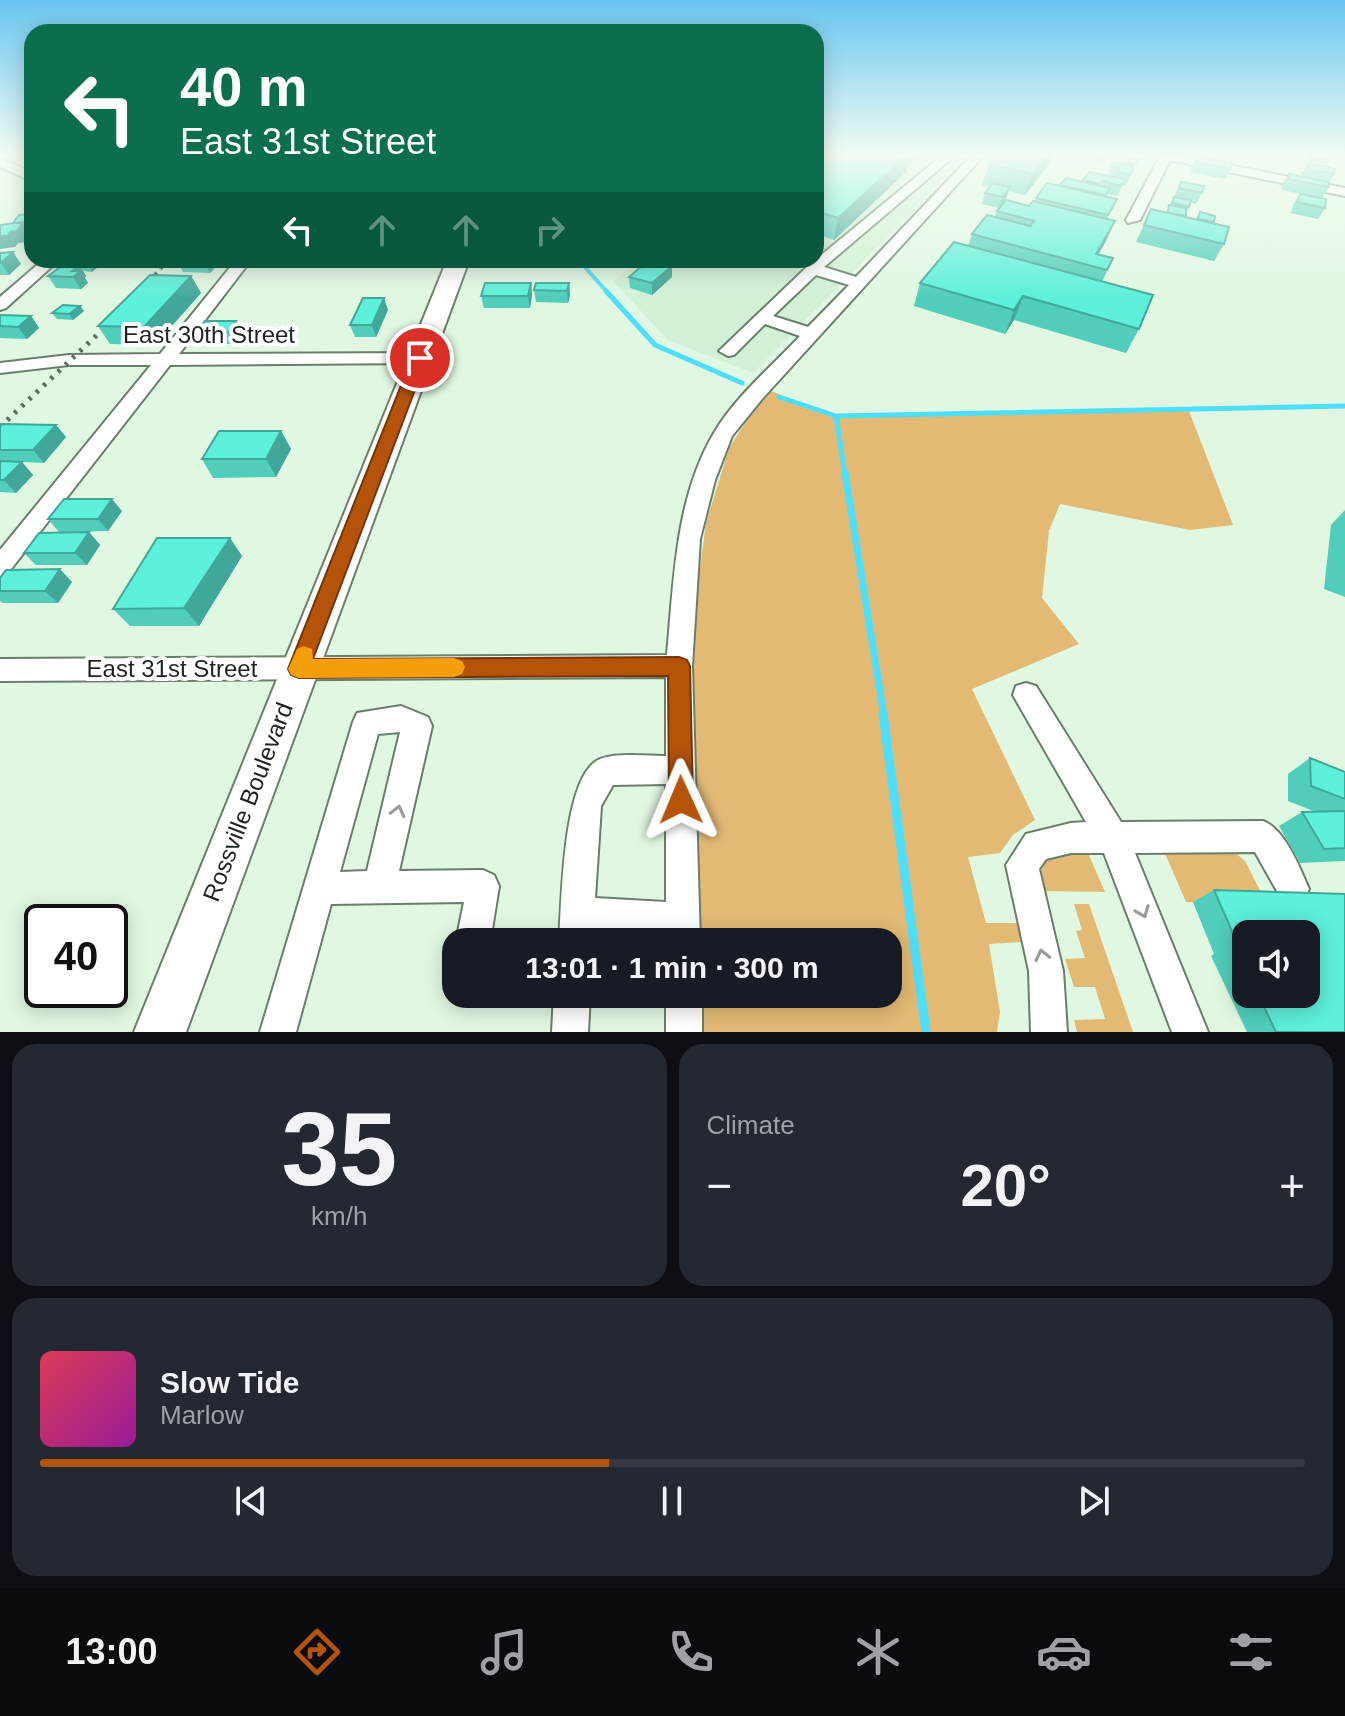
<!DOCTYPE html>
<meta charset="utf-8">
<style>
body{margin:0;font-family:Arial,sans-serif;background:#242831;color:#f1f3f6;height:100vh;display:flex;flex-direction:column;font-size:30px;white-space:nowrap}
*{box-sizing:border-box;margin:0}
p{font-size:26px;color:#9ea1a6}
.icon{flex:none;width:44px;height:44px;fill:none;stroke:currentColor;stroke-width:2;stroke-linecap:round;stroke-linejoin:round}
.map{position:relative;height:1032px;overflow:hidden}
.drawer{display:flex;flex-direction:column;gap:12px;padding:12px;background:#0d0f14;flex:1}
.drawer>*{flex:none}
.hud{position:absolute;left:24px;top:24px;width:800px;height:244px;border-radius:24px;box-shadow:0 4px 20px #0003;background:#0b6e4f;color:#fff;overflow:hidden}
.controls{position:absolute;left:1232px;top:920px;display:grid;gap:16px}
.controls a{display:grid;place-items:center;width:88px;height:88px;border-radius:16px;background:#171b24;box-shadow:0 4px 20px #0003;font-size:40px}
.speed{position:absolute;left:24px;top:904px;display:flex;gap:16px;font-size:40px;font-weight:700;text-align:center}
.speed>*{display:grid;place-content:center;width:104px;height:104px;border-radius:50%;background:#171b24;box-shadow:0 4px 20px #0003;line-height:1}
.speed .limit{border:4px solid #111;border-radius:12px;background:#fff;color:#111}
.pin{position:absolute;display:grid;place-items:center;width:68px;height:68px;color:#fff;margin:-34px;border:4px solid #fff;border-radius:50%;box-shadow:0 2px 8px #0007}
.me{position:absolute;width:88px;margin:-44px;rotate:359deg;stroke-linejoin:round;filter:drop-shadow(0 0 6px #0008)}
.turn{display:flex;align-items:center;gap:28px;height:168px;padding:0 24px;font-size:36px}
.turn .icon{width:104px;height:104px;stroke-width:2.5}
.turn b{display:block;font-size:56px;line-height:68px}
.lanes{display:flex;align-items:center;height:76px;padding:0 24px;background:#0003;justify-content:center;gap:40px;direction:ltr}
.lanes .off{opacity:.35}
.big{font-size:60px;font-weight:700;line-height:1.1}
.drawer .widget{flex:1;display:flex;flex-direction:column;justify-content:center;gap:12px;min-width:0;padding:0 28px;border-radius:24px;background:#242831}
.drawer .dial{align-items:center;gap:0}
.dial b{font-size:104px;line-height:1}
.song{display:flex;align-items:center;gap:24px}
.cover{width:96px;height:96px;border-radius:12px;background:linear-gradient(135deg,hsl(350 70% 55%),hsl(300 70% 35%))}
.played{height:8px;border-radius:4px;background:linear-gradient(90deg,#b45309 45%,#363941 45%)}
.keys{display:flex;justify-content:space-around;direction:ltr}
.heat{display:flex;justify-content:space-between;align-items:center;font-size:44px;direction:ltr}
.drawer .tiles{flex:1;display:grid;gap:12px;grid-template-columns:1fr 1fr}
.widget:last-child{grid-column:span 2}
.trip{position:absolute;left:442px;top:928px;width:460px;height:80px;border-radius:24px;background:#171b24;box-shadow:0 4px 20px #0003;font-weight:700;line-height:80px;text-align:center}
.dock{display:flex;height:128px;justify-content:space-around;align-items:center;background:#090b0e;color:#9ea1a6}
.dock .icon{width:56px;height:56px}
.dock .current{color:#b45309}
.dock b{font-size:36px;color:#f1f3f6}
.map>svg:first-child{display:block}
.built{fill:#d1f0d4}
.green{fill:#e3ba74}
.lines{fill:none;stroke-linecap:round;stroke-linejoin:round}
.stream-far3{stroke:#4cdfff;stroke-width:4}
.stream-far2{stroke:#4cdfff;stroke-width:5}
.stream-far1{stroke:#4cdfff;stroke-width:7}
.stream{stroke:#4cdfff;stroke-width:9}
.minor-casing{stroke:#697f6b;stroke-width:4}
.highway-casing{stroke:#697f6b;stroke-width:4}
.minor{fill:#fff;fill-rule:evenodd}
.highway{fill:#fff;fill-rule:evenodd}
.rail-far1{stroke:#5f6d60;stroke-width:4;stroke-dasharray:3 5;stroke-linecap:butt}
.rail{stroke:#5f6d60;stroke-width:5;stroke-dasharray:3 7;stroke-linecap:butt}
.wall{fill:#50cebb;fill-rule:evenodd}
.shaded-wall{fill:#41a899}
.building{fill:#5df0da;stroke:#41a899;stroke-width:2}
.oneway{stroke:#999d9a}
.route{fill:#b45309;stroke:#753606;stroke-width:2}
.slow{fill:#f59e0b}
.labels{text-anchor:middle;stroke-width:8;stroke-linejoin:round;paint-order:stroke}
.street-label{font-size:24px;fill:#1d261e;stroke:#fff}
</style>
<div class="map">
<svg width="1345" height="1032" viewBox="0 0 1345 1032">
<rect width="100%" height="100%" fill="#e0f8e2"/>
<path class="built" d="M816 154H970L753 373 668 340 613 281 642 260H816Z"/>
<path class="green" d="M771 391 837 417 1189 411 1233 525 1190 530 1060 504 1049 531 1042 598 1079 644 972 689 1035 820 1013 835 1000 853 968 857 986 923H1019L1022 942 989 944 1000 1012 997 1032H701L700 994H888V942H699L691 636 706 523 729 448 755 407Z
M1160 842 1232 850 1245 861 1267 904 1186 902Z
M1085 846 1105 892 1044 891 1039 877 1048 854Z
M1074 904H1089L1133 1032H1077L1074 1020 1105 1019 1095 987H1074L1065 959 1085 958 1076 931 1082 930Z"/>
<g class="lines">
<path class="stream-far3" d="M560 260 583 265 608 293"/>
<path class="stream-far2" d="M606 291 655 345 742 383
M779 397 836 416 1345 406
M836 416 845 475"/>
<path class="stream-far1" d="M845 473 884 716"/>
<path class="stream" d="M883 714 926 1032"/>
<g class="minor-casing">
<path id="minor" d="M944 154H957L824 267 856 277 973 154H985L762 399 732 436 715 480 700 539 692 666 700 942H666V936L593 931V942H559C562 903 562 779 598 760 612 752 649 756 666 756V677L0 681V659L667 655C674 580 675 499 714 433 735 397 772 366 800 336L765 324 734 355 728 356 719 351 808 266ZM816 275 849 285 808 327 773 316ZM666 784V902L595 898 601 806 613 785Z
M1150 154H1173L1345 188V196L1170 160 1140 220 1128 223 1126 220 1159 158Z
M0 158 32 172V181L0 167Z
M43 260H59L6 308 0 310V297Z
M236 260H251L179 354 420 353 429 358 420 363 170 365 8 573 0 576V550L151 365H69L0 373V363L69 355 160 354Z
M1026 683 1036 686 1121 822 1263 821C1285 829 1300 868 1309 889L1304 900 1293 905 1282 900 1255 852 1135 853 1208 1032H1172L1104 853H1071L1046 859 1039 869 1063 971 1067 1032H1031L1029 971 1006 865 1026 834 1071 823 1086 822 1013 695 1016 686Z
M401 706 428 717 432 726 399 871 483 870 494 875 499 886 490 942H456L464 902 331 904 296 1032H260L353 722 357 713ZM400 732 367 871 340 872 378 734Z
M554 994H590L588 1032H552Z
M666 994H702V1032H666Z"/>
</g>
<g class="highway-casing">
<path id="highway" d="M447 260H469L186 1032H134Z"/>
</g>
<use href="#minor" class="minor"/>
<use href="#highway" class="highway"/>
<path class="rail-far1" d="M139 293 168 260"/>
<path class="rail" d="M0 427 117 316"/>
</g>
<path class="wall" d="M816 154 907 167 906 172 834 240 816 234Z
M1057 154 1025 195 1009 191 1006 198 999 208 982 204 985 193 990 187 982 185 989 164Z
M1092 154H1105L1101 163 1089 161Z
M1195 154H1219L1216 159 1194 156Z
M1311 154H1328L1327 162 1328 167 1334 174 1329 182V187L1322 198 1282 190V185L1289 174 1301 176V174L1309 163V157Z
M1121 156 1138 159 1126 185H1123L1117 196 1107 194 1106 197 1108 219 1115 221 1098 254 1113 258 1102 282 1139 329 1126 353 1014 320 1005 334 914 306 920 283 968 246 972 234 995 217 997 211 1029 206 1034 201 1036 198 1060 186V185L1083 182 1089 172 1108 176 1113 163 1118 164Z
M1197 157 1231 169 1225 179 1190 172Z
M1181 182 1202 193 1196 204 1191 202 1185 217 1196 219 1200 212 1213 223 1224 244 1214 261 1136 242 1151 209 1166 213Z
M1300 194 1325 208 1318 219 1291 213 1293 205Z
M32 214V228H27L31 233 25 242 18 243 15 247 13 223Z
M13 252 21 264 9 275H0V253Z
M67 260H106L92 272 83 271 86 276 85 278 88 283 81 289 56 288 48 276 70 264Z
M174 260H222L210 273 183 272 179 264H176Z
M267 260H293L291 262 267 261Z
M191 276 201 293 155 345 110 344 98 326Z
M629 277H672L652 295 630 288Z
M531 283 532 295 530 308H484L481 296Z
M569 283 570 295 568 303 536 302 534 290Z
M80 306 84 311 73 320 57 319 52 313Z
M388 310 376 337H355L350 325Z
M0 315 31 316 39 328 27 339 0 338Z
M205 321 242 333 234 344H203L196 332Z
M56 425 66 437 44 463 22 462 33 475 16 493 0 492V427Z
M281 431 291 449 276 477 213 478 202 459Z
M1345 510V597L1324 589 1331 525Z
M122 511 108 531 59 532 48 519Z
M89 532 100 545 87 565H36L24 553Z
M230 538 242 556 199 626H130L113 609Z
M0 578 72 582 58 603H3L0 601Z
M1310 758 1345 772V861L1300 863 1279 826 1302 812H1316L1288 801V774Z
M1214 890 1345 1032H1247L1211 956 1214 954 1193 902ZM1246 934 1306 994H1246Z"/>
<path class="shaded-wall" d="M905 154H923L907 167 906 172 834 240 838 218Z
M1048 154H1057L1025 195 1032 174Z
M1010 187 1006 198 999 208 1003 197Z
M1115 221 1105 243 1092 266 1096 254Z
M23 222 31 233 25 242 18 243 15 247 0 249V236L10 232Z
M13 252 21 264 9 275 1 263Z
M85 260H106L92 272Z
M204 260H222L210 273Z
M79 265 86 276 85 278 88 283 81 289 73 277 72 271Z
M672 266V277L652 295V283Z
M191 276 201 293 155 345 144 327Z
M531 283 532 295 530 308 528 296Z
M569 283 570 295 568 303 567 291Z
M1023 296 1014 320 1005 334 1014 310Z
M384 298 388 310 376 337 372 325Z
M80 306 84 311 73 320 69 314Z
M31 316 39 328 27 339 18 327Z
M236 321 242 333 234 344 228 332Z
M56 425 66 437 44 463 33 450Z
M281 431 291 449 276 477 266 459Z
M22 462 33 475 16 493 4 480Z
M112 499 122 511 108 531 98 519Z
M89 532 100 545 87 565 75 553Z
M230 538 242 556 199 626 184 608Z
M60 569 72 582 58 603 45 591Z"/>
<path class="building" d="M816 154H908L838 218 816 211Z
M998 154H1048L1032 174 989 164Z
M1092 154H1105L1104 158 1091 156Z
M1312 154H1327L1328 160 1312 158Z
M1121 156 1138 159 1136 164 1119 161Z
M1197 157 1232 163 1231 169 1195 162Z
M1311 160 1327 162 1328 167 1312 164Z
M1113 163 1134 167 1131 175 1118 172 1119 168 1112 166Z
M1308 163 1335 169 1334 174 1307 169Z
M1089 172 1126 179 1121 186 1103 181 1101 184 1083 180Z
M1289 174 1329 182V187L1289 179Z
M1066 178 1110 188 1106 195 1060 185Z
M1181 182 1204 186 1202 193 1179 188Z
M993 183 1010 187 1003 197 985 193Z
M1047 183 1117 199 1108 215 1036 198Z
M1300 194 1326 199 1325 208 1297 202Z
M1174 197 1191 200 1189 207 1172 203Z
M1006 200 1029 206 1033 201 1115 221 1096 254 1113 258 1107 270 972 234 987 215 1030 226 1034 221 997 211Z
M1169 205 1186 208V216L1168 213Z
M1151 209 1229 227 1224 244 1144 225Z
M1200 212 1215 216 1214 222 1198 219Z
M32 214V219L29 222 13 223 19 215Z
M23 222 17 231 10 232 8 236H0V225Z
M954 242 1153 295 1139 329 1023 296 1014 310 920 283Z
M13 252 1 263H0V253Z
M649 260 672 266 652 283 629 277Z
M64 264 79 265 72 271H81L73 277 48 276Z
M150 275 191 276 144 327 98 326Z
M485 283H531L528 296H481Z
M536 283H569L567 291 534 290Z
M363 298H384L372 325H350Z
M63 305 80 306 69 314 52 313Z
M0 315 31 316 18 327 0 326Z
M205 321H236L228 332H196Z
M2 424 56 425 33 450H0V427Z
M219 431H281L266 459H202Z
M0 461 22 462 4 480H0Z
M64 499H112L98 519H48Z
M89 532 75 553H24L39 533Z
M157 538H230L184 608 113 609Z
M60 569 45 591H0V578L6 570Z
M1310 758 1345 772V799L1311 786Z
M1345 811V848L1324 849 1302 812Z
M1214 890 1345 894V1032H1276L1258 994H1306V934H1246V970L1234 945H1238Z"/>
<defs><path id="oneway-chevron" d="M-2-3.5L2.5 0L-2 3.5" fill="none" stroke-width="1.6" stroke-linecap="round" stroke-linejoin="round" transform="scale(2)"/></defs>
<g class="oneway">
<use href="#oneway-chevron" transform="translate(398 811) rotate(-76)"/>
<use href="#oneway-chevron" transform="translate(1143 912) rotate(68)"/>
<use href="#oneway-chevron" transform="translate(1042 955) rotate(-103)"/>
</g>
<linearGradient id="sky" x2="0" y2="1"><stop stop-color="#69c5f1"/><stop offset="0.52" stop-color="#f1fcf2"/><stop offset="1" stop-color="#f1fcf2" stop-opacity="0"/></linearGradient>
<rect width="1345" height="298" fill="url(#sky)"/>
<path class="route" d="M420 353 427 358 313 659 679 657 687 660 690 666 693 800 690 809 681 812 672 809 669 800 668 676 299 678 291 675 288 669 412 358Z"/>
<path class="slow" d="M304 646 312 649 313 659 454 658 462 661 465 667 462 674 454 677 299 678 291 675 288 669 297 649Z"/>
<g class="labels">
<g class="street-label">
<text x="209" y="343">East 30th Street</text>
<text x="172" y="677">East 31st Street</text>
<text transform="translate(248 802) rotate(-69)" y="8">Rossville Boulevard</text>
</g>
</g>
</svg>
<div class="controls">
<a><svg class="icon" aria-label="sound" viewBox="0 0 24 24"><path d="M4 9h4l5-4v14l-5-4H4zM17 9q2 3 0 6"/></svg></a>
</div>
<div class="speed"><div class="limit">40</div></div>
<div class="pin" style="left:420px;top:358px;background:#d93025"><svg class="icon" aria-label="arrive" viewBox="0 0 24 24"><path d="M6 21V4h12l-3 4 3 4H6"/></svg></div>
<svg class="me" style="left:681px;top:800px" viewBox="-20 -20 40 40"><path d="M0-17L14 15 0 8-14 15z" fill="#b45309" stroke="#fff" stroke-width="4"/></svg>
<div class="trip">13:01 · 1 min · 300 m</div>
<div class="hud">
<div class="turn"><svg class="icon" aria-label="left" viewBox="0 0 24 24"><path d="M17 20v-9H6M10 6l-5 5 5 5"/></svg><div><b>40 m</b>East 31st Street</div></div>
<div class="lanes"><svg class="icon" aria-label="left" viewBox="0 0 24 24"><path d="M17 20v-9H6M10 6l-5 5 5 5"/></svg><svg class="icon off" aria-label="ahead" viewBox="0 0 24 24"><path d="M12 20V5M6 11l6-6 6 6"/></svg><svg class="icon off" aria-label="ahead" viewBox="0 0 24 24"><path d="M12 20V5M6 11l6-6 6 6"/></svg><svg class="icon off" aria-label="right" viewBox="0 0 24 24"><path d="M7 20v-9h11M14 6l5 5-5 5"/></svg></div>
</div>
</div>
<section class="drawer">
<div class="tiles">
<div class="widget dial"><b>35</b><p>km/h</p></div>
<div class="widget"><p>Climate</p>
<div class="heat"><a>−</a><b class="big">20°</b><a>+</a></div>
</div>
<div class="widget">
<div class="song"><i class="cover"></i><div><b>Slow Tide</b><p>Marlow</p></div></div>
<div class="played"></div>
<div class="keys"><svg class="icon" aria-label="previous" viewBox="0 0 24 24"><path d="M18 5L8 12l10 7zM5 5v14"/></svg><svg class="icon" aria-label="pause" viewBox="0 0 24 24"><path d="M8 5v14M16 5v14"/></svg><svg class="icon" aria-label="next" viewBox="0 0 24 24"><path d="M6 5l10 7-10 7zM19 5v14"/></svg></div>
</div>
</div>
</section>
<nav class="dock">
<b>13:00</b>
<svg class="icon current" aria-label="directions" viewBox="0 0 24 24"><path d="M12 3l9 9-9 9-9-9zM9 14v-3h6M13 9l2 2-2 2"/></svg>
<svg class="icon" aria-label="music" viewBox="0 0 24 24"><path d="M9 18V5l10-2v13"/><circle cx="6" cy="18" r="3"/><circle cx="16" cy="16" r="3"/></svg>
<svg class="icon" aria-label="phone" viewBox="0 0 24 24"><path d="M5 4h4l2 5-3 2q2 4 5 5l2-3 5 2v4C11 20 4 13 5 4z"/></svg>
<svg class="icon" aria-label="climate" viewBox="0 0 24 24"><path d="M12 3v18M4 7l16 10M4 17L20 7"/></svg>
<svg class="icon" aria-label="car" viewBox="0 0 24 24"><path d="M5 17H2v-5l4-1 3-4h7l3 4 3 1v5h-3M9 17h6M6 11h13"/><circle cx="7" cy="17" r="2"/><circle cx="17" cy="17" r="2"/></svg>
<svg class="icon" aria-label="filters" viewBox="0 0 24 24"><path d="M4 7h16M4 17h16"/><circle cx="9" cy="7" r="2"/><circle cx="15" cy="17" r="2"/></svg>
</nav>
